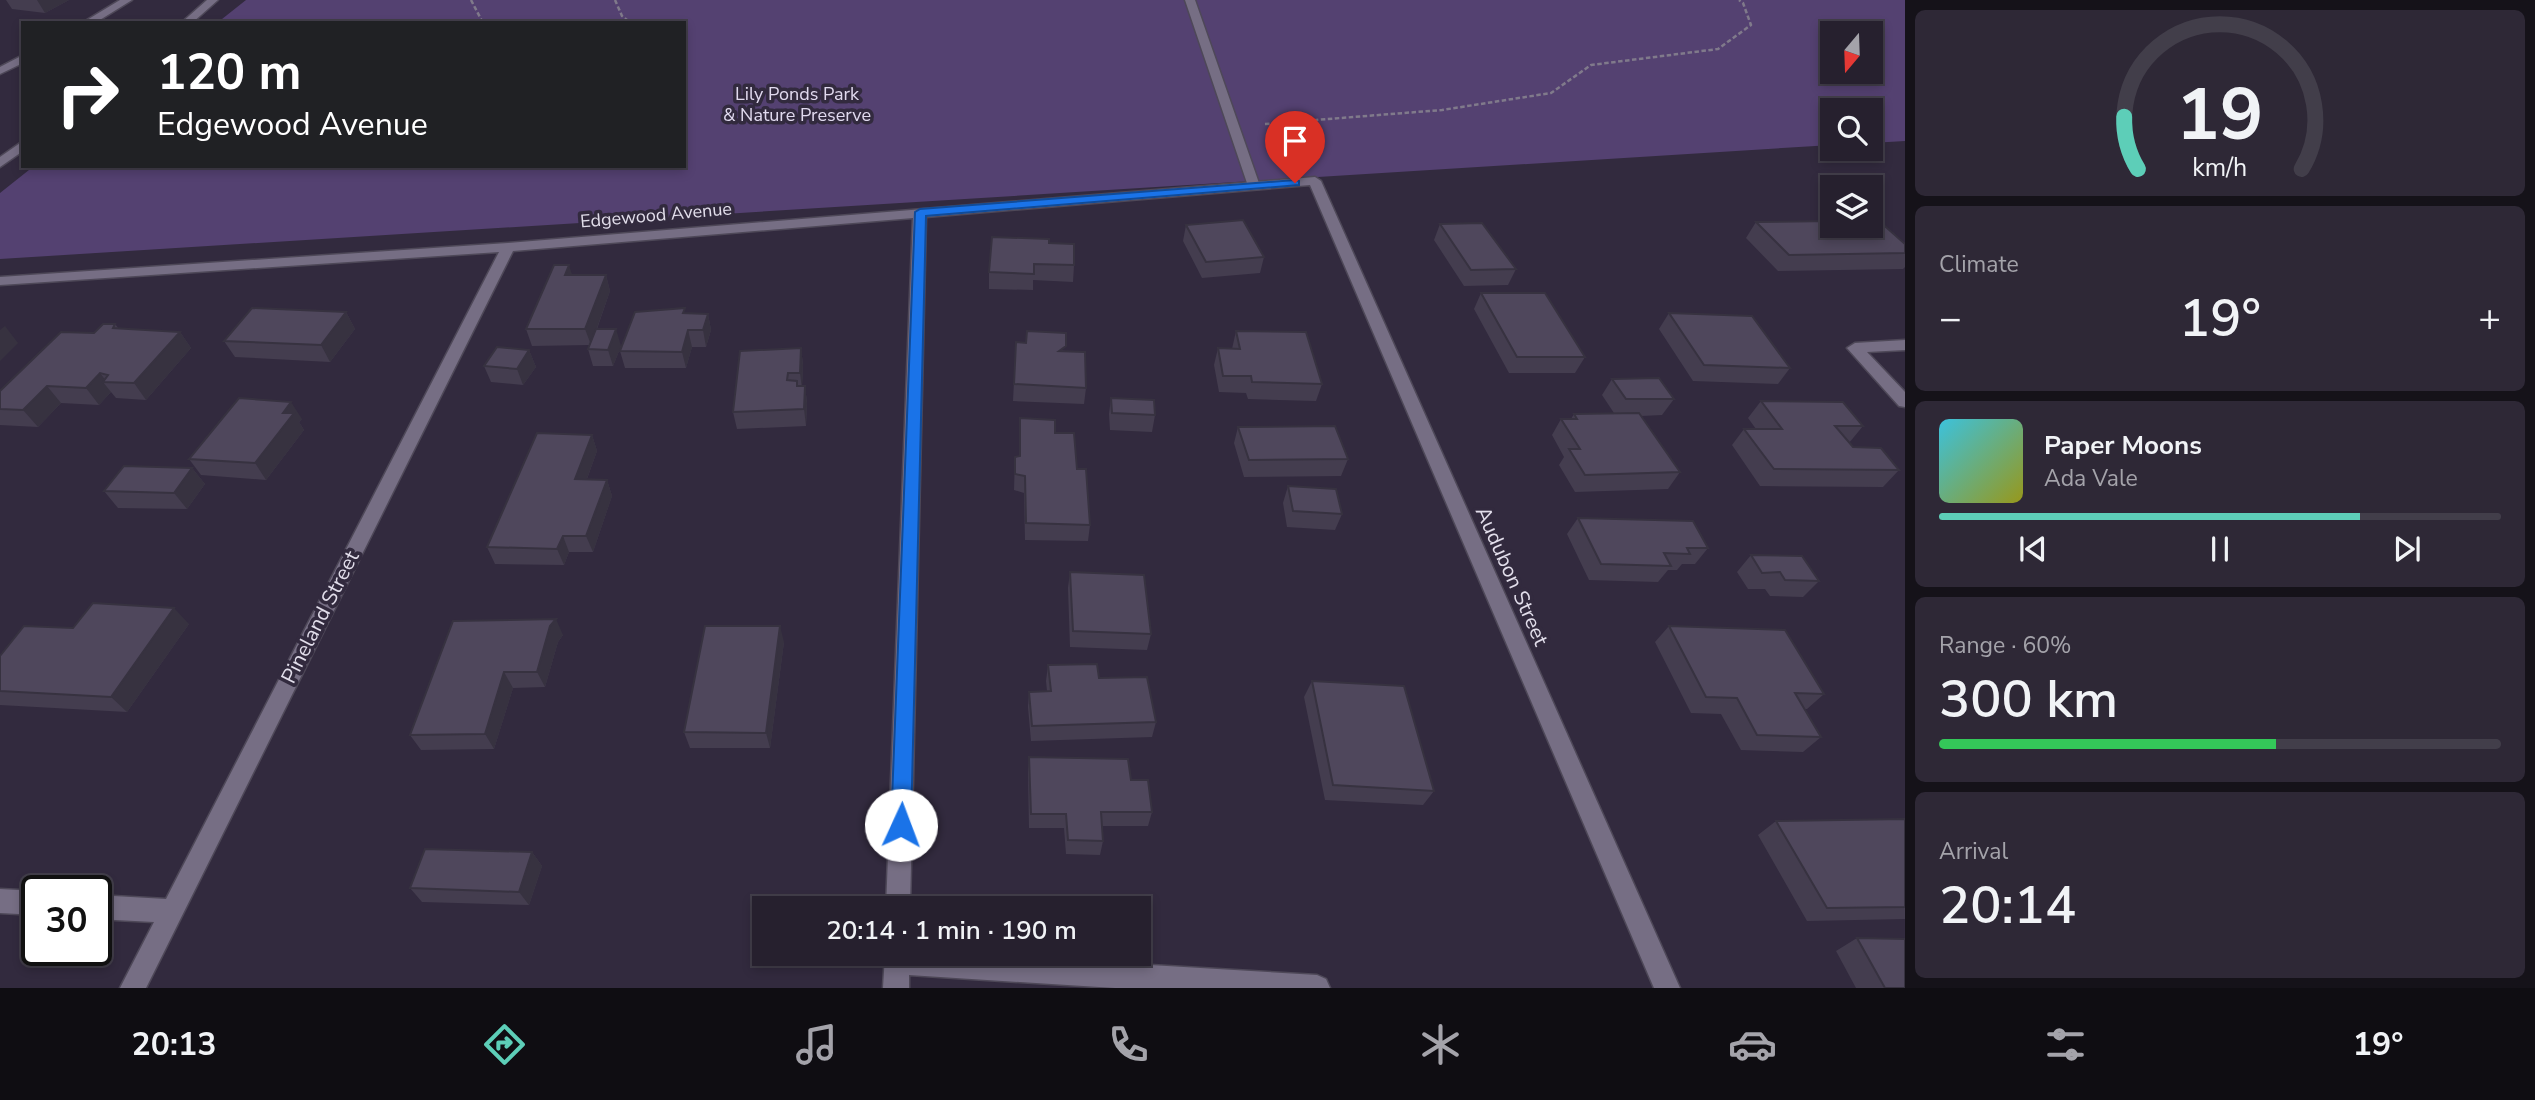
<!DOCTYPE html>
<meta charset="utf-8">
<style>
body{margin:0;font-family:"Nunito Sans",sans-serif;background:#2e2836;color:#f1f3f6;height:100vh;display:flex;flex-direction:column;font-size:26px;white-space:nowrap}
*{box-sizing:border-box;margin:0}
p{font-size:23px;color:#a4a3aa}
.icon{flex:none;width:38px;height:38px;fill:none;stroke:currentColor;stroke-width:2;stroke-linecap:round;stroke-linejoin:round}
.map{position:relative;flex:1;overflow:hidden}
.sheet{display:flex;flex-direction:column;gap:10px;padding:10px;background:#151219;width:630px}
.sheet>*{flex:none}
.top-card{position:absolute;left:21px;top:21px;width:665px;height:147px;border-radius:0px;box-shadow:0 4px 10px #0003,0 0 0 2px #423e4a;background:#202124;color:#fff;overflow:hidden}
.needle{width:46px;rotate:199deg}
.controls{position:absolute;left:1820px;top:21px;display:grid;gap:14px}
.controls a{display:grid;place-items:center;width:63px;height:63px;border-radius:0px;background:#26202e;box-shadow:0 4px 10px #0003,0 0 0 2px #423e4a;font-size:35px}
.speed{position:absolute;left:21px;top:875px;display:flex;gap:14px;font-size:35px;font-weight:700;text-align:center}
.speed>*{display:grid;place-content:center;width:91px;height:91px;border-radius:50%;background:#26202e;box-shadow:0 4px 10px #0003,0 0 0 2px #423e4a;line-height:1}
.speed .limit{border:4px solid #111;border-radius:10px;background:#fff;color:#111}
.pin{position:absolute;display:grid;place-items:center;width:60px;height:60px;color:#fff;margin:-72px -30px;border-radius:50% 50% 50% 0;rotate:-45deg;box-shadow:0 0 7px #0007}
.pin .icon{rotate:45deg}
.me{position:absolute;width:77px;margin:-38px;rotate:2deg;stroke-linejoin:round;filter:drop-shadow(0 0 5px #0008)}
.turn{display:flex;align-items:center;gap:24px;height:147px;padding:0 21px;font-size:32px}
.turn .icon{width:91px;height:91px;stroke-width:2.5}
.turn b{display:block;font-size:49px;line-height:60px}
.big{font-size:52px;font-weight:600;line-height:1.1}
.sheet .tile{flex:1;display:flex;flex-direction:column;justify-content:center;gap:10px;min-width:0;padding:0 24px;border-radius:10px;background:#2e2836}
.sheet .dial{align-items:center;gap:0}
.dial svg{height:182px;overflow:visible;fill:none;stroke:#423e4a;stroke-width:7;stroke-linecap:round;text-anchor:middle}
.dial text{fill:#f1f3f6;stroke:none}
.song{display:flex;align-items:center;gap:21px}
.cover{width:84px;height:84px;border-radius:10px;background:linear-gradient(135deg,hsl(190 70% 55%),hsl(60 70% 35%))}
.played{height:7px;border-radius:4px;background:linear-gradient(90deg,#5dceb8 75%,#423e4a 75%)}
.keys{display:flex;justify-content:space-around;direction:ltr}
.heat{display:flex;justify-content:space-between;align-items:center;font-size:38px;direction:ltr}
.charge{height:10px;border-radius:5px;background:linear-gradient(90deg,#34c759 60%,#423e4a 0)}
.trip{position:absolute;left:752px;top:896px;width:399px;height:70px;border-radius:0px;background:#26202e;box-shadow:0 4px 10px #0003,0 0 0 2px #423e4a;font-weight:600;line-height:70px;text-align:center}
.tabs{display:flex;height:112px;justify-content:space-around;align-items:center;background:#0f0d12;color:#a4a3aa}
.tabs .icon{width:49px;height:49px}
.tabs .on{color:#5dceb8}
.tabs b{font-size:32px;color:#f1f3f6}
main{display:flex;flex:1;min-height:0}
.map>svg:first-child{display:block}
.green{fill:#544171;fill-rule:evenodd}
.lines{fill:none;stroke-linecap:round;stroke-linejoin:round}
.service-casing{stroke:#4e4858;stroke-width:3}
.minor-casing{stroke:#4e4858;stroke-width:3}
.tertiary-casing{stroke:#4e4858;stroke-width:3}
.path{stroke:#807a8b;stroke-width:2.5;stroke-dasharray:4.5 2.5;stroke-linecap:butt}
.service{fill:#766e84;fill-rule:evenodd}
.minor{fill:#766e84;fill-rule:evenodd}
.tertiary{fill:#766e84;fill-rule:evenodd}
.wall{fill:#443d4f}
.shaded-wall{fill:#373240}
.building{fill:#4f475c;stroke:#373240;stroke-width:2}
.route{fill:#1a73e8;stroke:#114b97;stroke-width:2}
.labels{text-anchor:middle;stroke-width:7;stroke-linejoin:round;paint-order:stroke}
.far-park-label{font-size:18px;fill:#e1daef;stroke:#322a3e}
.far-street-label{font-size:18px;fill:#e2deeb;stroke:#322a3e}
.street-label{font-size:21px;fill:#e2deeb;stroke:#322a3e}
</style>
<main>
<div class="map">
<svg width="1905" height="988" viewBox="0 0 1905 988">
<rect width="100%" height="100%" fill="#322a3e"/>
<path class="green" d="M246 0H1905V141L1871 143V110H1832V145L0 259V193L34 166H684V23H217ZM1832 33H1871V72H1832Z"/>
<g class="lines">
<g class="service-casing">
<path id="service" d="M1185 0H1195L1260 186 1259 189H1249L1248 186Z"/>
</g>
<g class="minor-casing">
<path id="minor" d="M120 0H132L95 23H82Z
M23 55V63L0 74V67Z
M1315 177 1321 181 1680 988H1654L1310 185 926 217 910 908H886L913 218 513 251 146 988H120L154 922 96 919V895L166 899 499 252 0 285V277L508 243Z
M1905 340V350L1867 352 1905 392V407L1899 406 1847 348 1855 343Z
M0 889 37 891V915L0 913Z
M885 954H964L1317 975 1326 979 1330 988H1115L909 975V988H883Z"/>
</g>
<g class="tertiary-casing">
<path id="tertiary" d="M207 0H218L192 23H181Z
M23 141V151L0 167V157Z"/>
</g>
<path class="path" d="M471 0 483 23
M615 0 622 16 631 23
M1265 124 1442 110 1551 93 1591 65 1718 49 1751 25 1743 3 1739 0"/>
<use href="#service" class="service"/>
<use href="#minor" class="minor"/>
<use href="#tertiary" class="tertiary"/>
</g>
<path class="wall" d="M6 0H69L45 13 12 9Z
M1756 222 1905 244V267L1903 269 1778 271 1746 238Z
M1440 224 1516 269 1508 285 1464 286 1434 240Z
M1186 225 1264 257 1260 273 1202 278 1183 241Z
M1049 243 1074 265 1073 282 1033 280V290L989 289V272Z
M572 275H606L610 291 597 329 621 346 613 366H593L588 349 589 345 532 346 526 329Z
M1481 293 1585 357 1575 373H1509L1474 309Z
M346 312 355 329 330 362 235 357 224 341Z
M686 313 708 314 711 330 706 347H692L686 368H625L620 351Z
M1669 313 1790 368 1778 384 1693 381 1659 329Z
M115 324 119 329 180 332 191 348 146 400 116 398 111 392 99 405 61 403 38 427 0 425V391L94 333Z
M1236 331 1322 384 1316 401 1248 399 1246 393 1219 392 1214 365 1218 348 1232 349Z
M1016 342 1066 351 1086 388 1084 404 1013 401Z
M801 348 803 365 802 386H805L807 403 806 426 737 429 733 412Z
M529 350 536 367 523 385 491 382 484 366Z
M1612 379 1674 399 1662 415 1641 416 1680 472 1668 489 1575 492 1559 465 1564 457 1552 435 1561 419H1571L1574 414 1614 413 1602 395Z
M1111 398 1155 415 1152 432 1110 430 1109 414Z
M1761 401 1863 426 1849 443 1853 447 1899 470 1883 487 1760 486 1732 445 1744 429H1756L1748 418Z
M1020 418 1055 433 1077 469 1090 525 1088 541 1025 540 1024 493 1014 490 1015 457 1019 456Z
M302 419 299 422 304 430 266 480 201 475 189 459Z
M1238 427 1348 459 1341 476 1244 477 1234 443Z
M592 435 597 451 587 479 607 480 612 496 593 552H569L564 565 495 564 487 547Z
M192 468 205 484 187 509 118 508 104 491Z
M1288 486 1342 514 1335 530 1287 527 1283 503Z
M1578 518 1708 548 1695 564H1682L1677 570H1668L1658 582 1589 580 1567 534Z
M1751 555 1819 581 1803 597 1770 596 1765 589H1748L1737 572Z
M1070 572 1151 634 1147 650 1070 647 1068 588Z
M453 621 563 635 558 642 545 687 513 688 494 749 421 750 410 735Z
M189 624 127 712 0 705V656L73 628Z
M1669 626 1824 694 1807 709H1805L1821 737 1803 752 1741 750 1721 714 1691 713 1655 642Z
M784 642 770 748H690L684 732Z
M1048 665 1099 678 1156 722 1152 737 1031 741 1028 707 1029 692 1047 691 1046 681Z
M1312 681 1434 791 1423 805 1325 800 1304 697Z
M1029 757 1131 780 1152 812 1148 826H1102L1103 841 1100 855 1066 854 1064 828H1029L1028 772Z
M1905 819V919L1807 921 1758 835 1776 821Z
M532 852 542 866 529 905 422 902 410 888Z
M1857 938 1905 988H1856L1836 951Z"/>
<path class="shaded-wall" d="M37 0H69L45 13Z
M569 265 574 281 565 275Z
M606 275 610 291 591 345 585 329Z
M346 312 355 329 330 362 321 345Z
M708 314 711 330 706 347 703 330Z
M5 326 18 343 0 361V330Z
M616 329 621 346 613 366 608 350Z
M688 330 692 347 686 368 682 352Z
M180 332 191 348 146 400 134 383Z
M801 348 803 365 802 389 800 373Z
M529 350 536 367 523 385 517 369Z
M100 373 107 382H103L111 392 99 405 86 388Z
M47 386 61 403 38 427 23 410Z
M805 386 807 403 806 426 804 409Z
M291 402 302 419 299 422 304 430 266 480 255 463 283 413Z
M592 435 597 451 581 495 575 479Z
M192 468 205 484 187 509 174 493Z
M607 480 612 496 593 552 586 536Z
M563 536 569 552 564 565 557 549Z
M174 608 189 624 127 712 111 697Z
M556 619 563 635 558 642 545 687 537 672 550 626Z
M780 626 784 642 770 748 766 733Z
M504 672 513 688 494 749 485 734Z
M532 852 542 866 529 905 519 892Z"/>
<path class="building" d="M1243 220 1264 257 1206 262 1186 225Z
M1871 220H1878L1905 244V253L1789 255 1756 222 1832 221V226H1871Z
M1482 223 1516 269 1471 270 1440 224Z
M992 237 1049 239V243L1074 244V265L1034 264V274L989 272Z
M554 265H569L565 275H606L585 329H526Z
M1481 293H1545L1585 357H1517Z
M252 308 346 312 321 345 224 341Z
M685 308 683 313 708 314 703 330H688L682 352 620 351 635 312Z
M1669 313 1752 316 1790 368 1704 365Z
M103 324H115L113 328 180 332 134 383 103 382 108 375 100 373 86 388 47 386 23 410 0 409V391L61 332 94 333Z
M596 329H616L608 350 588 349Z
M1027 331 1066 333V346L1059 351 1085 352 1086 388 1014 384 1016 342 1026 343Z
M1236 331 1306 332 1322 384 1252 382 1251 376H1223L1218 348 1240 349Z
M497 347 529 350 517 369 484 366Z
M801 348 800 373H788L787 380 797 381V386H805L804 409 733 412 740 351Z
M1659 378 1674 399H1626L1612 379Z
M239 398 291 402 283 413H294L255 463 189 459Z
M1111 398 1154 400 1155 415 1112 413Z
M1761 401 1843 402 1863 426H1835L1853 447 1881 448 1899 470 1774 469 1744 429H1782Z
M1639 413 1680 472 1585 475 1569 449H1580L1561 419H1577L1574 414Z
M1020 418 1055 420V433H1074L1077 469H1086L1090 525 1026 523 1025 476 1015 474V457L1020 456Z
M1335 426 1348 459 1249 460 1238 427Z
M537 433 592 435 575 479 607 480 586 536H563L557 549 487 547Z
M124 466 192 468 174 493 104 491Z
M1288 486 1336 489 1342 514 1293 511Z
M1578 518 1693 521 1708 548H1687L1690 554 1664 553 1671 566 1601 564Z
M1751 555 1802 556 1819 581 1785 580 1780 572 1762 573Z
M1070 572 1144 575 1151 634 1073 631Z
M93 603 174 608 111 697 0 691V656L24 626 73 628Z
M556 619 550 626 537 672H504L485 734 410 735 453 621Z
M705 626H780L766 733 684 732Z
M1669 626 1785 630 1824 694 1795 693 1821 737 1757 735 1737 698 1706 697Z
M1097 664 1099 678 1147 677 1156 722 1032 726 1029 692 1051 691 1048 665Z
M1312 681 1404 686 1434 791 1333 785Z
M1029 757 1128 759 1131 780H1148L1152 812H1101L1103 841 1068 840 1066 814H1031Z
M1905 819V907L1827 908 1776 821Z
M425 849 532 852 519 892 410 888Z
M1857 938 1905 939V988H1885Z"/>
<path class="route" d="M1295 180 1299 181V185L926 216 911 825 908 832 901 835 894 832 891 825 915 212 920 209Z"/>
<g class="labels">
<g class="far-park-label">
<text x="797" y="100">Lily Ponds Park<tspan x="797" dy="21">&amp; Nature Preserve</tspan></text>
</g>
<g class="far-street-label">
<text transform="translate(656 215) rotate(-5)" y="6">Edgewood Avenue</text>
</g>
<g class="street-label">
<text transform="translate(1512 576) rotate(66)" y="7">Audubon Street</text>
<text transform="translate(320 617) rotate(-63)" y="7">Pineland Street</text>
</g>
</g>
</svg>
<div class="controls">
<a><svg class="needle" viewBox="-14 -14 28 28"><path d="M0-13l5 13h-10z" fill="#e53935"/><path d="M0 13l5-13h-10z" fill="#a4a3aa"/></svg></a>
<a><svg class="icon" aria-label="search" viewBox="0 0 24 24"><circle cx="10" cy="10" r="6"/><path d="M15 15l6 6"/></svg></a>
<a><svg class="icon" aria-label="layers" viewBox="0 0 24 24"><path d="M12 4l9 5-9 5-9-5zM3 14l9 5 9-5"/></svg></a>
</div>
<div class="speed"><div class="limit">30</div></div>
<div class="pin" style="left:1295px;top:183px;background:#d93025"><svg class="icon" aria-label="arrive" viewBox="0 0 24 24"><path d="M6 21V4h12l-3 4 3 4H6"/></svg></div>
<svg class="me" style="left:901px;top:825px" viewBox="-20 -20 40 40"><circle r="19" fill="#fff"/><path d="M0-13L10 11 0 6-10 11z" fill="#1a73e8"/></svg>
<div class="trip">20:14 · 1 min · 190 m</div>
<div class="top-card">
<div class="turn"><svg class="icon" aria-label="right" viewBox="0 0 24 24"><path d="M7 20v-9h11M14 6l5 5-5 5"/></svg><div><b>120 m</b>Edgewood Avenue</div></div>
</div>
</div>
<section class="sheet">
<div class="tile dial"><svg viewBox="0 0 100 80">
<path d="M14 69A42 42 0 1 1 86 69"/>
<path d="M14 69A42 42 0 0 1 8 46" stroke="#5dceb8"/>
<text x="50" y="56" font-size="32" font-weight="700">19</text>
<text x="50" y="72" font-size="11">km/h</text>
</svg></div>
<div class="tile"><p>Climate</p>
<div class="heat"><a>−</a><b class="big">19°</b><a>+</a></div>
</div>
<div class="tile">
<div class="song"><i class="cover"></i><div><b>Paper Moons</b><p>Ada Vale</p></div></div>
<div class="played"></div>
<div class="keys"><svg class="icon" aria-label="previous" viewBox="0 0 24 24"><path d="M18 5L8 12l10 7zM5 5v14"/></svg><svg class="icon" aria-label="pause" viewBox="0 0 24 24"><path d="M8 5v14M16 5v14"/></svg><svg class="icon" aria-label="next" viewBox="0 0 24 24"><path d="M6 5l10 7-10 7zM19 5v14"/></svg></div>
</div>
<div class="tile"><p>Range · 60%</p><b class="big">300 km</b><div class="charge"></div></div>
<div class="tile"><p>Arrival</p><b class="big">20:14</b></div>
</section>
</main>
<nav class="tabs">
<b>20:13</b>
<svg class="icon on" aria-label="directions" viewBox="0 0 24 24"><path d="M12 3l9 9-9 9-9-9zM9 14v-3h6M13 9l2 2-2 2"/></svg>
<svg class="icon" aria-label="music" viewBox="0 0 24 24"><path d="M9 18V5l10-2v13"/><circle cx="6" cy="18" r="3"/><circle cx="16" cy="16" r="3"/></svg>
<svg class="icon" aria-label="phone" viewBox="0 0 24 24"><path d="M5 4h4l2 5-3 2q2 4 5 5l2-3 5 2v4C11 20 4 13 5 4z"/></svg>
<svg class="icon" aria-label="climate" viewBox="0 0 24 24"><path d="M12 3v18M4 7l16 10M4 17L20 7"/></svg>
<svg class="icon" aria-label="car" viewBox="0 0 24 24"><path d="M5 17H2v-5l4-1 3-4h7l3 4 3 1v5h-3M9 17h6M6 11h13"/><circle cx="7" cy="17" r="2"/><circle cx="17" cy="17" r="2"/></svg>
<svg class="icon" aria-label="filters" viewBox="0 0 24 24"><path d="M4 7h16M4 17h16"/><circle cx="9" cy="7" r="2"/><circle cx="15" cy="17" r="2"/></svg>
<b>19°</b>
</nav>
